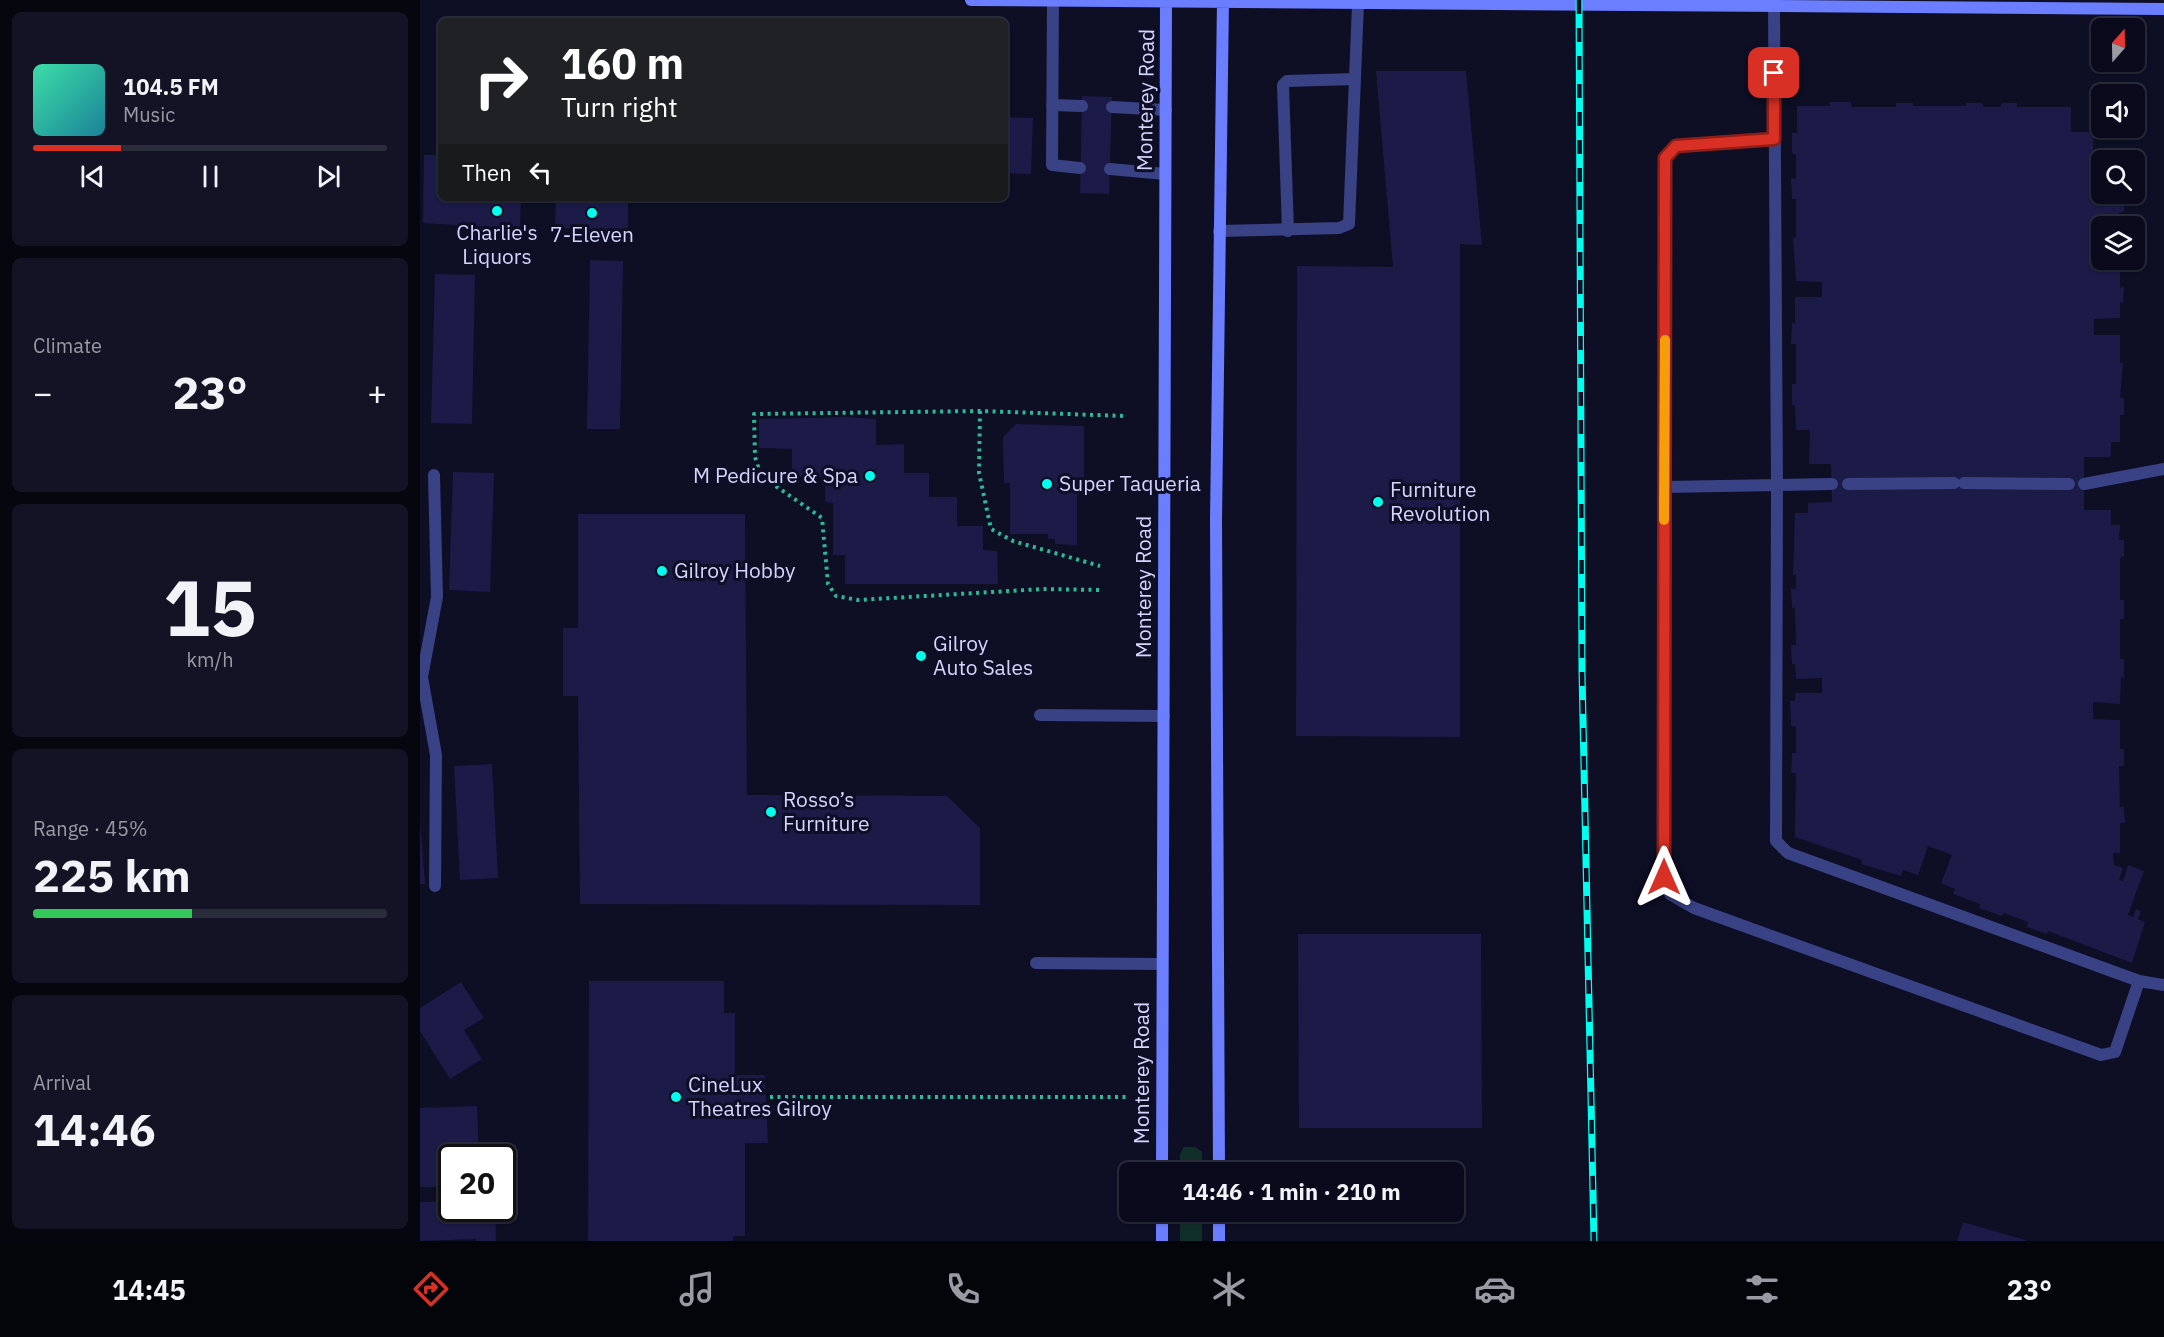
<!DOCTYPE html>
<meta charset="utf-8">
<style>
body{margin:0;font-family:"IBM Plex Sans",sans-serif;background:#131325;color:#f1f3f6;height:100vh;display:flex;flex-direction:column;font-size:22px;white-space:nowrap}
*{box-sizing:border-box;margin:0}
p{font-size:20px;color:#999aa3}
.icon{flex:none;width:33px;height:33px;fill:none;stroke:currentColor;stroke-width:2;stroke-linecap:round;stroke-linejoin:round}
.map{position:relative;flex:1;overflow:hidden}
.side{display:flex;flex-direction:column;gap:12px;padding:12px;background:#06060f;width:420px}
.side>*{flex:none}
.guide{position:absolute;left:18px;top:18px;width:570px;height:183px;border-radius:9px;box-shadow:0 2px 4px #0004,0 0 0 2px #2a2b3b;background:#202124;color:#fff;overflow:hidden}
.needle{width:39px;rotate:20deg}
.fabs{position:absolute;left:1671px;top:18px;display:grid;gap:12px}
.fabs a{display:grid;place-items:center;width:54px;height:54px;border-radius:9px;background:#0a0a1c;box-shadow:0 2px 4px #0004,0 0 0 2px #2a2b3b;font-size:30px}
.speed{position:absolute;left:18px;top:1144px;display:flex;gap:12px;font-size:30px;font-weight:700;text-align:center}
.speed>*{display:grid;place-content:center;width:78px;height:78px;border-radius:50%;background:#0a0a1c;box-shadow:0 2px 4px #0004,0 0 0 2px #2a2b3b;line-height:1}
.speed .limit{border:3px solid #111;border-radius:9px;background:#fff;color:#111}
.pin{position:absolute;display:grid;place-items:center;width:51px;height:51px;color:#fff;margin:-26px;border-radius:12px;box-shadow:0 3px 9px #0006}
.me{position:absolute;width:66px;margin:-33px;rotate:0deg;stroke-linejoin:round;filter:drop-shadow(0 0 4px #0008)}
.turn{display:flex;align-items:center;gap:21px;height:126px;padding:0 24px;font-size:27px}
.turn .icon{width:78px;height:78px;stroke-width:2.5}
.turn b{display:block;font-size:42px;line-height:51px}
.then{display:flex;align-items:center;height:57px;padding:0 24px;background:#0003;gap:12px;font-size:22px}
.big{font-size:45px;font-weight:800;line-height:1.1}
.side .tile{flex:1;display:flex;flex-direction:column;justify-content:center;gap:9px;min-width:0;padding:0 21px;border-radius:9px;background:#131325}
.side .dial{align-items:center;gap:0}
.dial b{font-size:78px;line-height:1}
.song{display:flex;align-items:center;gap:18px}
.cover{width:72px;height:72px;border-radius:9px;background:linear-gradient(135deg,hsl(160 70% 55%),hsl(190 70% 35%))}
.played{height:6px;border-radius:3px;background:linear-gradient(90deg,#d93025 25%,#2a2b3b 25%)}
.keys{display:flex;justify-content:space-around;direction:ltr}
.heat{display:flex;justify-content:space-between;align-items:center;font-size:33px;direction:ltr}
.charge{height:9px;border-radius:4px;background:linear-gradient(90deg,#34c759 45%,#2a2b3b 0)}
.trip{position:absolute;left:699px;top:1162px;width:345px;height:60px;border-radius:9px;background:#0a0a1c;box-shadow:0 2px 4px #0004,0 0 0 2px #2a2b3b;font-weight:800;line-height:60px;text-align:center}
.dock{display:flex;height:96px;justify-content:space-around;align-items:center;background:#04040b;color:#999aa3}
.dock .icon{width:42px;height:42px}
.dock .on{color:#d93025}
.dock b{font-size:27px;color:#f1f3f6}
main{display:flex;flex:1;min-height:0}
.map>svg:first-child{display:block}
.green{fill:#112f29}
.building{fill:#1c1a47}
.lines{fill:none;stroke-linecap:round;stroke-linejoin:round}
.path{stroke:#2cb99a;stroke-width:4;stroke-dasharray:3 4.5;stroke-linecap:butt}
.lane{stroke:#384285;stroke-width:12}
.street{stroke:#384285;stroke-width:12}
.secondary{stroke:#6a7eff;stroke-width:12}
.rail-casing{stroke:#00feee;stroke-width:7}
.rail{stroke:#0e0e25;stroke-width:4.5;stroke-dasharray:14;stroke-linecap:butt}
.route-casing{stroke:#8d1f18;stroke-width:15}
.route{stroke:#d93025;stroke-width:10}
.slow{stroke:#f59e0b;stroke-width:10}
.poi-dot{fill:#00feee;stroke:#0e0e25;stroke-width:2}
.labels{text-anchor:middle;stroke-width:6;stroke-linejoin:round;paint-order:stroke}
.street-label{font-size:21px;fill:#d3d5ff;stroke:#0e0e25}
.poi-label{font-size:21px;fill:#d3d5ff;stroke:#0e0e25;text-anchor:start}
</style>
<main>
<section class="side">
<div class="tile">
<div class="song"><i class="cover"></i><div><b>104.5 FM</b><p>Music</p></div></div>
<div class="played"></div>
<div class="keys"><svg class="icon" aria-label="previous" viewBox="0 0 24 24"><path d="M18 5L8 12l10 7zM5 5v14"/></svg><svg class="icon" aria-label="pause" viewBox="0 0 24 24"><path d="M8 5v14M16 5v14"/></svg><svg class="icon" aria-label="next" viewBox="0 0 24 24"><path d="M6 5l10 7-10 7zM19 5v14"/></svg></div>
</div>
<div class="tile"><p>Climate</p>
<div class="heat"><a>−</a><b class="big">23°</b><a>+</a></div>
</div>
<div class="tile dial"><b>15</b><p>km/h</p></div>
<div class="tile"><p>Range · 45%</p><b class="big">225 km</b><div class="charge"></div></div>
<div class="tile"><p>Arrival</p><b class="big">14:46</b></div>
</section>
<div class="map">
<svg width="1744" height="1241" viewBox="0 0 1744 1241">
<rect width="100%" height="100%" fill="#0e0e25"/>
<path class="green" d="M764 1147H775L782 1152V1173H760V1154Z
M760 1212H782V1241H760Z"/>
<path class="building" d="M956 71H1046L1062 245 1040 244V737L876 736 877 266 973 267Z
M662 96 692 97 689 194 660 193Z
M1409 102H1431V107H1476V103H1493V106H1546V103H1563V107H1581V103H1597V107H1651V132H1673V156H1698V160H1682V194L1705 195 1704 211 1699 213V226H1682V260H1700V288L1704 287 1703 303 1700 302V318L1674 319V335H1700V363H1703L1700 398H1704V415H1700V442H1691V457H1664V510H1691V525H1700L1699 540H1704V556L1700 558V600H1704V619H1700V659H1704V678L1701 677 1700 704 1673 702V719L1700 720V749H1704V766H1699L1700 807H1704L1705 823H1700V853H1693L1694 865 1703 868 1699 880 1703 881 1708 865 1724 871 1708 915 1713 917 1716 909 1721 911 1718 919 1725 922 1712 963 1628 931 1627 934 1607 927 1608 922 1584 913 1582 916 1559 908 1560 904 1533 894 1535 889 1521 883 1532 855 1508 846 1498 875 1483 870 1481 876 1441 864 1442 860 1375 837 1376 773H1371L1372 753H1376V727L1371 725 1370 701H1375V693H1402V678L1376 679 1375 664H1372L1371 645H1376L1375 607 1372 608 1371 588 1376 589V575H1373L1375 513H1388V503L1412 502 1411 464H1389L1390 430H1376L1375 406 1372 405V384H1376V344H1371L1372 323 1375 324V297H1402V282L1376 281 1373 238 1376 237V199H1372L1371 178 1376 179V155L1372 153V133H1377V106H1410Z
M585 117 613 118 611 174 585 173Z
M4 155H21V198H101L100 229 3 223Z
M136 198H208V230L135 228Z
M170 260 203 261 200 429H167Z
M15 274 55 275 52 424 11 423Z
M427 417 456 419V445L484 444V473H509V497H537V526H563V550L577 551 578 584H425V555H413V503L405 502V477H372V449L339 448V419Z
M596 424 664 426V485H657V545L635 544V539H628V534H590V483H584L583 437Z
M33 472 74 473 70 592 29 590Z
M158 514H325L327 795 527 796 560 828V905L160 904 158 696H143V628H158Z
M72 764 78 878 40 880 34 766Z
M0 821 5 884H0Z
M878 934H1061L1062 1128H879Z
M169 981H304V1013H315V1075H345L348 1143H325V1236H313V1241H168Z
M41 982 64 1018 44 1030 62 1059 30 1079 0 1031V1008Z
M57 1106 59 1158H32V1187H0V1108Z
M32 1201V1209H75L76 1241H56V1239L0 1241V1202Z
M1543 1222 1605 1240V1241H1537Z"/>
<g class="lines">
<path class="path" d="M560 411 559 473 571 529 593 541 680 566
M679 590 623 589 438 600 416 596 408 584 402 518 341 476 335 457 334 414 560 411 705 416
M350 1097H706"/>
<path class="lane" d="M633 0 632 165 660 168
M1354 7 1357 485 1356 841 1368 853 1719 981 1744 985
M632 105 662 106
M692 107 746 110
M1355 139 1256 146 1245 158 1244 877 1250 894 1274 908 1681 1055 1695 1052 1719 981
M690 169 745 174
M799 231 919 228 929 224 938 4
M868 231 863 85 867 81 935 79
M14 475 17 597 2 677 16 755 15 886
M1544 483 1649 484
M1428 484 1534 483
M1664 484 1744 469
M1244 487 1412 484
M620 715 744 716
M616 963 741 964"/>
<path class="street" d="M0 677H2"/>
<path class="secondary" d="M551 0 1744 9
M742 1173 746 0
M799 1173 796 520 803 0
M742 1212V1241
M799 1212V1241"/>
<g class="rail-casing">
<path id="rail" d="M1159 0 1162 672 1174 1241"/>
</g>
<use href="#rail" class="rail"/>
</g>
<g class="lines">
<g class="route-casing">
<path id="route" d="M1244 877 1245 158 1256 146 1354 139V73"/>
</g>
<use href="#route" class="route"/>
<path class="slow" d="M1244 520 1245 340"/>
</g>
<g class="poi-dot">
<circle cx="77" cy="211" r="6"/>
<circle cx="172" cy="213" r="6"/>
<circle cx="450" cy="476" r="6"/>
<circle cx="627" cy="484" r="6"/>
<circle cx="958" cy="502" r="6"/>
<circle cx="242" cy="571" r="6"/>
<circle cx="501" cy="656" r="6"/>
<circle cx="351" cy="812" r="6"/>
<circle cx="256" cy="1097" r="6"/>
</g>
<g class="labels">
<g class="street-label">
<text transform="translate(726 100) rotate(-89)" y="7">Monterey Road</text>
<text transform="translate(724 587) rotate(-90)" y="7">Monterey Road</text>
<text transform="translate(722 1073) rotate(-90)" y="7">Monterey Road</text>
</g>
<g class="poi-label">
<text x="77" y="240" text-anchor="middle">Charlie's<tspan x="77" dy="24">Liquors</tspan></text>
<text x="172" y="242" text-anchor="middle">7-Eleven</text>
<text x="438" y="483" text-anchor="end">M Pedicure &amp; Spa</text>
<text x="639" y="491">Super Taqueria</text>
<text x="970" y="497">Furniture<tspan x="970" dy="24">Revolution</tspan></text>
<text x="254" y="578">Gilroy Hobby</text>
<text x="513" y="651">Gilroy<tspan x="513" dy="24">Auto Sales</tspan></text>
<text x="363" y="807">Rosso’s<tspan x="363" dy="24">Furniture</tspan></text>
<text x="268" y="1092">CineLux<tspan x="268" dy="24">Theatres Gilroy</tspan></text>
</g>
</g>
</svg>
<div class="fabs">
<a><svg class="needle" viewBox="-14 -14 28 28"><path d="M0-13l5 13h-10z" fill="#e53935"/><path d="M0 13l5-13h-10z" fill="#999aa3"/></svg></a>
<a><svg class="icon" aria-label="sound" viewBox="0 0 24 24"><path d="M4 9h4l5-4v14l-5-4H4zM17 9q2 3 0 6"/></svg></a>
<a><svg class="icon" aria-label="search" viewBox="0 0 24 24"><circle cx="10" cy="10" r="6"/><path d="M15 15l6 6"/></svg></a>
<a><svg class="icon" aria-label="layers" viewBox="0 0 24 24"><path d="M12 4l9 5-9 5-9-5zM3 14l9 5 9-5"/></svg></a>
</div>
<div class="speed"><div class="limit">20</div></div>
<div class="pin" style="left:1354px;top:73px;background:#d93025"><svg class="icon" aria-label="arrive" viewBox="0 0 24 24"><path d="M6 21V4h12l-3 4 3 4H6"/></svg></div>
<svg class="me" style="left:1244px;top:877px" viewBox="-20 -20 40 40"><path d="M0-17L14 15 0 8-14 15z" fill="#d93025" stroke="#fff" stroke-width="4"/></svg>
<div class="trip">14:46 · 1 min · 210 m</div>
<div class="guide">
<div class="turn"><svg class="icon" aria-label="right" viewBox="0 0 24 24"><path d="M7 20v-9h11M14 6l5 5-5 5"/></svg><div><b>160 m</b>Turn right</div></div>
<div class="then">Then<svg class="icon" aria-label="left" viewBox="0 0 24 24"><path d="M17 20v-9H6M10 6l-5 5 5 5"/></svg></div>
</div>
</div>
</main>
<nav class="dock">
<b>14:45</b>
<svg class="icon on" aria-label="directions" viewBox="0 0 24 24"><path d="M12 3l9 9-9 9-9-9zM9 14v-3h6M13 9l2 2-2 2"/></svg>
<svg class="icon" aria-label="music" viewBox="0 0 24 24"><path d="M9 18V5l10-2v13"/><circle cx="6" cy="18" r="3"/><circle cx="16" cy="16" r="3"/></svg>
<svg class="icon" aria-label="phone" viewBox="0 0 24 24"><path d="M5 4h4l2 5-3 2q2 4 5 5l2-3 5 2v4C11 20 4 13 5 4z"/></svg>
<svg class="icon" aria-label="climate" viewBox="0 0 24 24"><path d="M12 3v18M4 7l16 10M4 17L20 7"/></svg>
<svg class="icon" aria-label="car" viewBox="0 0 24 24"><path d="M5 17H2v-5l4-1 3-4h7l3 4 3 1v5h-3M9 17h6M6 11h13"/><circle cx="7" cy="17" r="2"/><circle cx="17" cy="17" r="2"/></svg>
<svg class="icon" aria-label="filters" viewBox="0 0 24 24"><path d="M4 7h16M4 17h16"/><circle cx="9" cy="7" r="2"/><circle cx="15" cy="17" r="2"/></svg>
<b>23°</b>
</nav>
